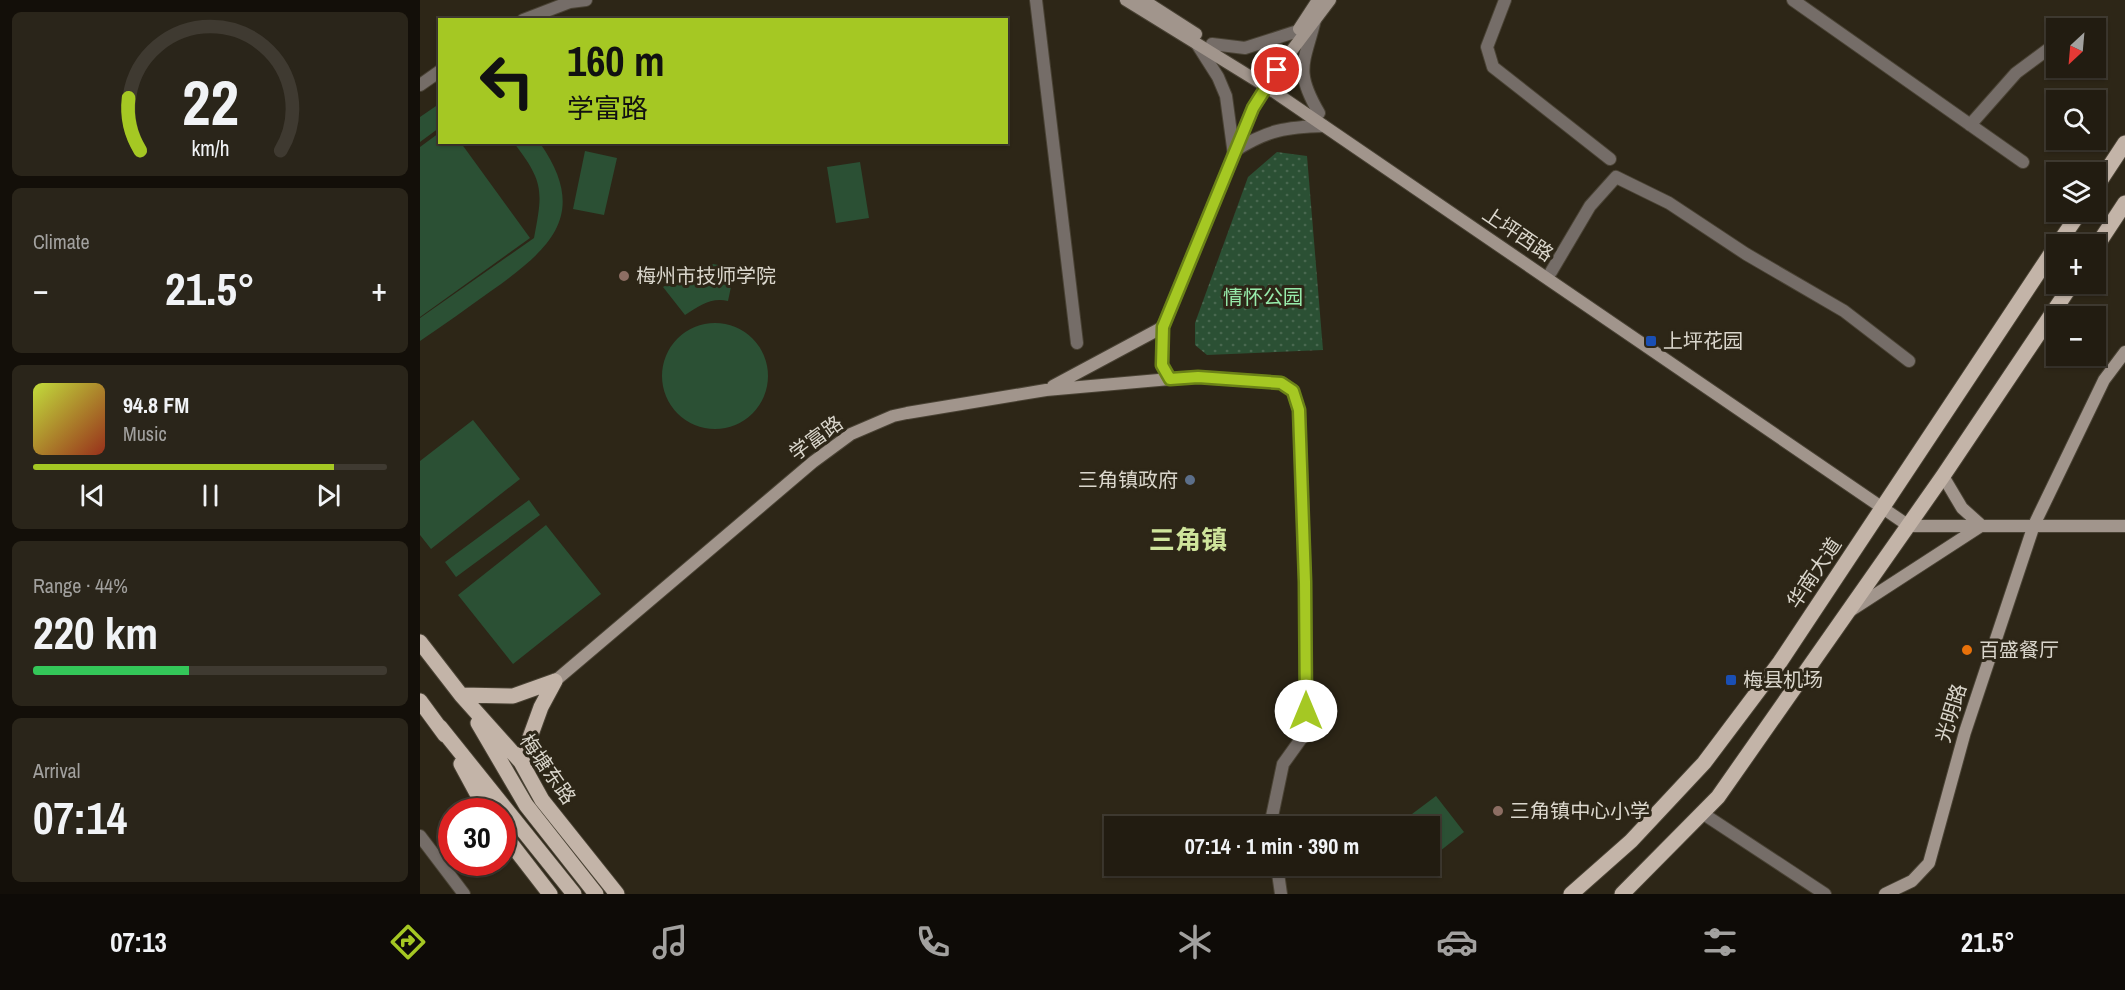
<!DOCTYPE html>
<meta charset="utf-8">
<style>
body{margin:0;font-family:"Archivo Narrow","Noto Sans SC",sans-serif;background:#2a251a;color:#f1f3f6;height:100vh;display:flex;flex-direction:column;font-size:22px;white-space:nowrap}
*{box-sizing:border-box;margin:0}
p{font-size:20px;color:#a2a19f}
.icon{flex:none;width:33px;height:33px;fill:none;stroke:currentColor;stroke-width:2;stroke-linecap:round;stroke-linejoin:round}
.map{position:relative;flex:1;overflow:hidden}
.panel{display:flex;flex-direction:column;gap:12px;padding:12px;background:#130f09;width:420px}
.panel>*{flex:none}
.banner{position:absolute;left:18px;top:18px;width:570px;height:126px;border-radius:0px;box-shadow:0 2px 4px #0004,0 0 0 2px #3f3a31;background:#a5c823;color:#111;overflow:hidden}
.needle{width:39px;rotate:206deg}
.tools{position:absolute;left:1626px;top:18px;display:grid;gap:12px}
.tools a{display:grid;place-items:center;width:60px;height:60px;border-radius:0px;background:#221c11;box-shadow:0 2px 4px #0004,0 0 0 2px #3f3a31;font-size:30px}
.speed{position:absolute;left:18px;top:798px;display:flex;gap:12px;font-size:30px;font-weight:700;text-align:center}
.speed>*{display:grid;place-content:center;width:78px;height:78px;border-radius:50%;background:#221c11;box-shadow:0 2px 4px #0004,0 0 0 2px #3f3a31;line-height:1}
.speed .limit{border:9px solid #d22;background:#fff;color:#111}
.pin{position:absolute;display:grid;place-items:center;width:51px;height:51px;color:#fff;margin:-26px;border:3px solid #fff;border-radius:50%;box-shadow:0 2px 6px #0007}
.me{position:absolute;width:66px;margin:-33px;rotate:0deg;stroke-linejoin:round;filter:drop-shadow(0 0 4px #0008)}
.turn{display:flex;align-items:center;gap:21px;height:126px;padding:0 30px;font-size:27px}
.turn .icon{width:78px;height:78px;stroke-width:2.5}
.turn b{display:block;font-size:42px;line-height:51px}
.big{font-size:45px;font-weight:800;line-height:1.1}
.panel .widget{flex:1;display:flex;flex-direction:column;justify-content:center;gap:9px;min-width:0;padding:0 21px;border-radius:9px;background:#2a251a}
.panel .dial{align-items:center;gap:0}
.dial svg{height:156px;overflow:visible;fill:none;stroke:#3f3a31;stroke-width:7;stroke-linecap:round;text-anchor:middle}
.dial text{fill:#f1f3f6;stroke:none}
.song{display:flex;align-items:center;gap:18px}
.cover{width:72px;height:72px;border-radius:9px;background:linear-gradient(135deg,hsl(70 70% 55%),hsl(10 70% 35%))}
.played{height:6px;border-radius:3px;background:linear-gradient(90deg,#a5c823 85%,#3f3a31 85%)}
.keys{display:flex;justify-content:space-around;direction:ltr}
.heat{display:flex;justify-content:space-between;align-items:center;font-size:33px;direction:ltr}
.charge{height:9px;border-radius:4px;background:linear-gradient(90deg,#34c759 44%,#3f3a31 0)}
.trip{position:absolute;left:684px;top:816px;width:336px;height:60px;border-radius:0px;background:#221c11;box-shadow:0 2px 4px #0004,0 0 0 2px #3f3a31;font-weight:800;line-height:60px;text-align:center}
.tab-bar{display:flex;height:96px;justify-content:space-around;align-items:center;background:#0e0b07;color:#a2a19f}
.tab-bar .icon{width:42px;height:42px}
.tab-bar .on{color:#a5c823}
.tab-bar b{font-size:27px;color:#f1f3f6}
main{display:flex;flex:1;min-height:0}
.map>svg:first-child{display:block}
.grass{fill:#2b5034}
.park{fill:url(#park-dots)}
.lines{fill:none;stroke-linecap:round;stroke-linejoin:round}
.street-casing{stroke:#494234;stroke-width:14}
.secondary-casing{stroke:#494234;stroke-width:14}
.primary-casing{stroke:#494234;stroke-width:17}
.street{stroke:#756d68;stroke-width:12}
.secondary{stroke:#a1958c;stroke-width:12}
.primary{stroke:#c3b4a8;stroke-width:15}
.route-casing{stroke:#6b8217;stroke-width:15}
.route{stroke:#a5c823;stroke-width:10}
.education-dot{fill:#8d6e63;stroke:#2d2617;stroke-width:2}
.transit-dot{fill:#1a4fb4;stroke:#2d2617;stroke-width:2}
.service-dot{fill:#5c6f8a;stroke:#2d2617;stroke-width:2}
.food-dot{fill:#e8710a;stroke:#2d2617;stroke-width:2}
.labels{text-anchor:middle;stroke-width:6;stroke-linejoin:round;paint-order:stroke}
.street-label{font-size:20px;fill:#dad6cc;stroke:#2d2617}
.poi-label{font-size:20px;fill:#dad6cc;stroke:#2d2617;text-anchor:start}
.park-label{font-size:20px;fill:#97ebaa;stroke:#2d2617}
.district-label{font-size:26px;font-weight:bold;fill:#cfe59b;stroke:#2d2617}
</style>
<main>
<section class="panel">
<div class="widget dial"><svg viewBox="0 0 100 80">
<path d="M14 69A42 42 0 1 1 86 69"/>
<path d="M14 69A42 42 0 0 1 8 42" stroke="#a5c823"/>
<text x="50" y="56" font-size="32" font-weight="700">22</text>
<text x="50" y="72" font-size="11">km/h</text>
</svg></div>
<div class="widget"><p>Climate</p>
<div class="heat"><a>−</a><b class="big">21.5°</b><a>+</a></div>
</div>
<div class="widget">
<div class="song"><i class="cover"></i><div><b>94.8 FM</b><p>Music</p></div></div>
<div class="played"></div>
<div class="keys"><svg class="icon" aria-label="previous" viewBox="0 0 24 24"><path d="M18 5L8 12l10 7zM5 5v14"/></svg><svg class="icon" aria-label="pause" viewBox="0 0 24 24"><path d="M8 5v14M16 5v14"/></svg><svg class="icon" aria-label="next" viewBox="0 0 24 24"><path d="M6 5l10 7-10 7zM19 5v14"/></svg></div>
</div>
<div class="widget"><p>Range · 44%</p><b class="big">220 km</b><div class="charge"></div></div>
<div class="widget"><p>Arrival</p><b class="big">07:14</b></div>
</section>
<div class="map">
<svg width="1705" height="894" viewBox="0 0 1705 894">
<defs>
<pattern id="park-dots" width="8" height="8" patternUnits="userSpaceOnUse" patternTransform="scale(1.5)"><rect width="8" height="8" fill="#2b5034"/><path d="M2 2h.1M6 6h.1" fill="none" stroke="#496850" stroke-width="1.8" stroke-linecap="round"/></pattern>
</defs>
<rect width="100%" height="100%" fill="#2d2617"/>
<path class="grass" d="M19 104V128L0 142V117Z
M19 133 20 142 41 143 110 238 0 317V147Z
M94 143H120C170 215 130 249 71 291 47 308 24 325 0 341V318L114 238C123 191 124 182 94 143Z
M165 151 197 158 184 215 153 209Z
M440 162 449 218 416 223 407 167Z
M293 264 315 268 308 301C291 297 279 306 265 315L243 287 271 270Z
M242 376a53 53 0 1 1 106 0a53 53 0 1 1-106 0Z
M53 420 100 479 11 549 0 535V461Z
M109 500 120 515 36 577 25 562Z
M126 525 181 594 93 664 38 595Z
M1016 796 1044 832 1010 859V826H976Z"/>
<path class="park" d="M857 152 887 156 903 350 787 355 775 345V323L828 177Z"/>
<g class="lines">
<g class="street-casing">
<path id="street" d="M616 0 657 343
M1085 0 1067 47 1073 67 1190 159
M1373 0 1603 162
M103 20 150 2 166 0
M895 20C884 64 874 70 899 113
M777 44 798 77 806 96 814 155
M792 44 825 48 887 28
M0 85 20 71
M1550 125 1596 73 1631 47
M816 150C848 130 866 127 904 126
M1131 272 1170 206 1196 177 1249 203 1326 254 1424 311 1489 361
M1282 813 1405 894
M850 826 863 764 886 732 885 581 879 410 873 391
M0 836 44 894
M857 866 861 894"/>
</g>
<g class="secondary-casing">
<path id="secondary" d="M706 0 847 87 1489 526H1705
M723 0 776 34
M879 29 898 0
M750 379 742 365 743 327 833 108 857 70 910 0
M633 386 743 327
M1523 476 1542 508 1562 526
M1430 611 1561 526
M135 681 393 462 431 434 473 416 487 413 626 390 750 379 778 377 862 383 873 391
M1465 894 1492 881 1509 863 1545 732 1614 525 1684 380 1705 352"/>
</g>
<g class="primary-casing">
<path id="primary" d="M1676 187 1705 143
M1638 244 1660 212
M1676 247 1705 203
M0 642 41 695 101 762 122 800 197 894
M41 695 93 696 135 681
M0 701 25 735
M58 723 106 805 176 894
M20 727 154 894
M101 762 121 707 135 681
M41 764 67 812
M82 832 130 894
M1151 894 1211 841 1284 763 1360 662 1636 246
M1202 894 1298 797 1523 476 1652 284"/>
</g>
<use href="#street" class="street"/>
<use href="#secondary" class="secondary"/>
<use href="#primary" class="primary"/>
</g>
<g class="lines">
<g class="route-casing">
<path id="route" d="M857 70 833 108 743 327 742 365 750 379 778 377 861 383 873 391 879 410 885 582 886 711"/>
</g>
<use href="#route" class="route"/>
</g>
<g class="education-dot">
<circle cx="204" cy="276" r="6"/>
<circle cx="1078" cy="811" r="6"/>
</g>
<g class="transit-dot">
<rect x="1225" y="335" width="12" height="12" rx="3"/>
<rect x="1305" y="674" width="12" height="12" rx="3"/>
</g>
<circle class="service-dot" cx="770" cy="480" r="6"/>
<circle class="food-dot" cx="1547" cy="650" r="6"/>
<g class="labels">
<g class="street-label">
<text transform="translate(1098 234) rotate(34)" y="7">上坪西路</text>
<text transform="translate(396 438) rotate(-36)" y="7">学富路</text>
<text transform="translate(1394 573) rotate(-56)" y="7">华南大道</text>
<text transform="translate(1531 713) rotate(-73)" y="7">光明路</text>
<text transform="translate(128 769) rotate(55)" y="7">梅塘东路</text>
</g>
<g class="poi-label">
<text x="216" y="283">梅州市技师学院</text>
<text x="1243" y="348">上坪花园</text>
<text x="758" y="487" text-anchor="end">三角镇政府</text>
<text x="1559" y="657">百盛餐厅</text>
<text x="1323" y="687">梅县机场</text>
<text x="1090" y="818">三角镇中心小学</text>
</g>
<g class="park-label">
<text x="843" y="304">情怀公园</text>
</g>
<g class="district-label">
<text x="768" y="549">三角镇</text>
</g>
</g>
</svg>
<div class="tools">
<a><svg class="needle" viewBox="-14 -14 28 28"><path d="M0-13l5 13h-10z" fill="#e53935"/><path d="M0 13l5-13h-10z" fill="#a2a19f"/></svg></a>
<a><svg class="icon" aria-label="search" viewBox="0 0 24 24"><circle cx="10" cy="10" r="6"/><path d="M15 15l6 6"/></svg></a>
<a><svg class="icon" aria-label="layers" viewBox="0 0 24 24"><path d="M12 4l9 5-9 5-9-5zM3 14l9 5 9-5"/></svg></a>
<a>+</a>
<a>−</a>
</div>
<div class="speed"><div class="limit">30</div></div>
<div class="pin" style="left:857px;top:70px;background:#d93025"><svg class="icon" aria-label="arrive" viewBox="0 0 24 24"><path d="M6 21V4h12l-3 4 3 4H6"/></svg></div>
<svg class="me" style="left:886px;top:711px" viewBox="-20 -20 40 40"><circle r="19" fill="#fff"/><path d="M0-13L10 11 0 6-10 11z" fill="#a5c823"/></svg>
<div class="trip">07:14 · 1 min · 390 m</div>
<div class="banner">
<div class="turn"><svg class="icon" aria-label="left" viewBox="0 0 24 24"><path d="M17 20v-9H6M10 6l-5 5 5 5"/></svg><div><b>160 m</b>学富路</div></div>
</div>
</div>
</main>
<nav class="tab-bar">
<b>07:13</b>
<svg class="icon on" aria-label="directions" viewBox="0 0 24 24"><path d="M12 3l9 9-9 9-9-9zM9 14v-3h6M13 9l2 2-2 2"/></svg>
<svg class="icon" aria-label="music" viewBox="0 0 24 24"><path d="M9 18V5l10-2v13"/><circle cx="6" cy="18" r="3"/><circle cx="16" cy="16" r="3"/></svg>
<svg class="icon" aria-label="phone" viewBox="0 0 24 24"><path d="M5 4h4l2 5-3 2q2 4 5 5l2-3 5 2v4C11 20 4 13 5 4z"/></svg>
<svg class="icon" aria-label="climate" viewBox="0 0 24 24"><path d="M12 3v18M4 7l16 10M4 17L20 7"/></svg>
<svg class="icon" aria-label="car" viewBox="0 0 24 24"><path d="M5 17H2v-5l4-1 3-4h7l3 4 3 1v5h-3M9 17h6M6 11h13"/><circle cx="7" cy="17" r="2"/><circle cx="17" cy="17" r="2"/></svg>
<svg class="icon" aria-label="filters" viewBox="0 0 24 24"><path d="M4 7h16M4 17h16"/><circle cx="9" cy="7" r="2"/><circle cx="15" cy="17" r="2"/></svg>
<b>21.5°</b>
</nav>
